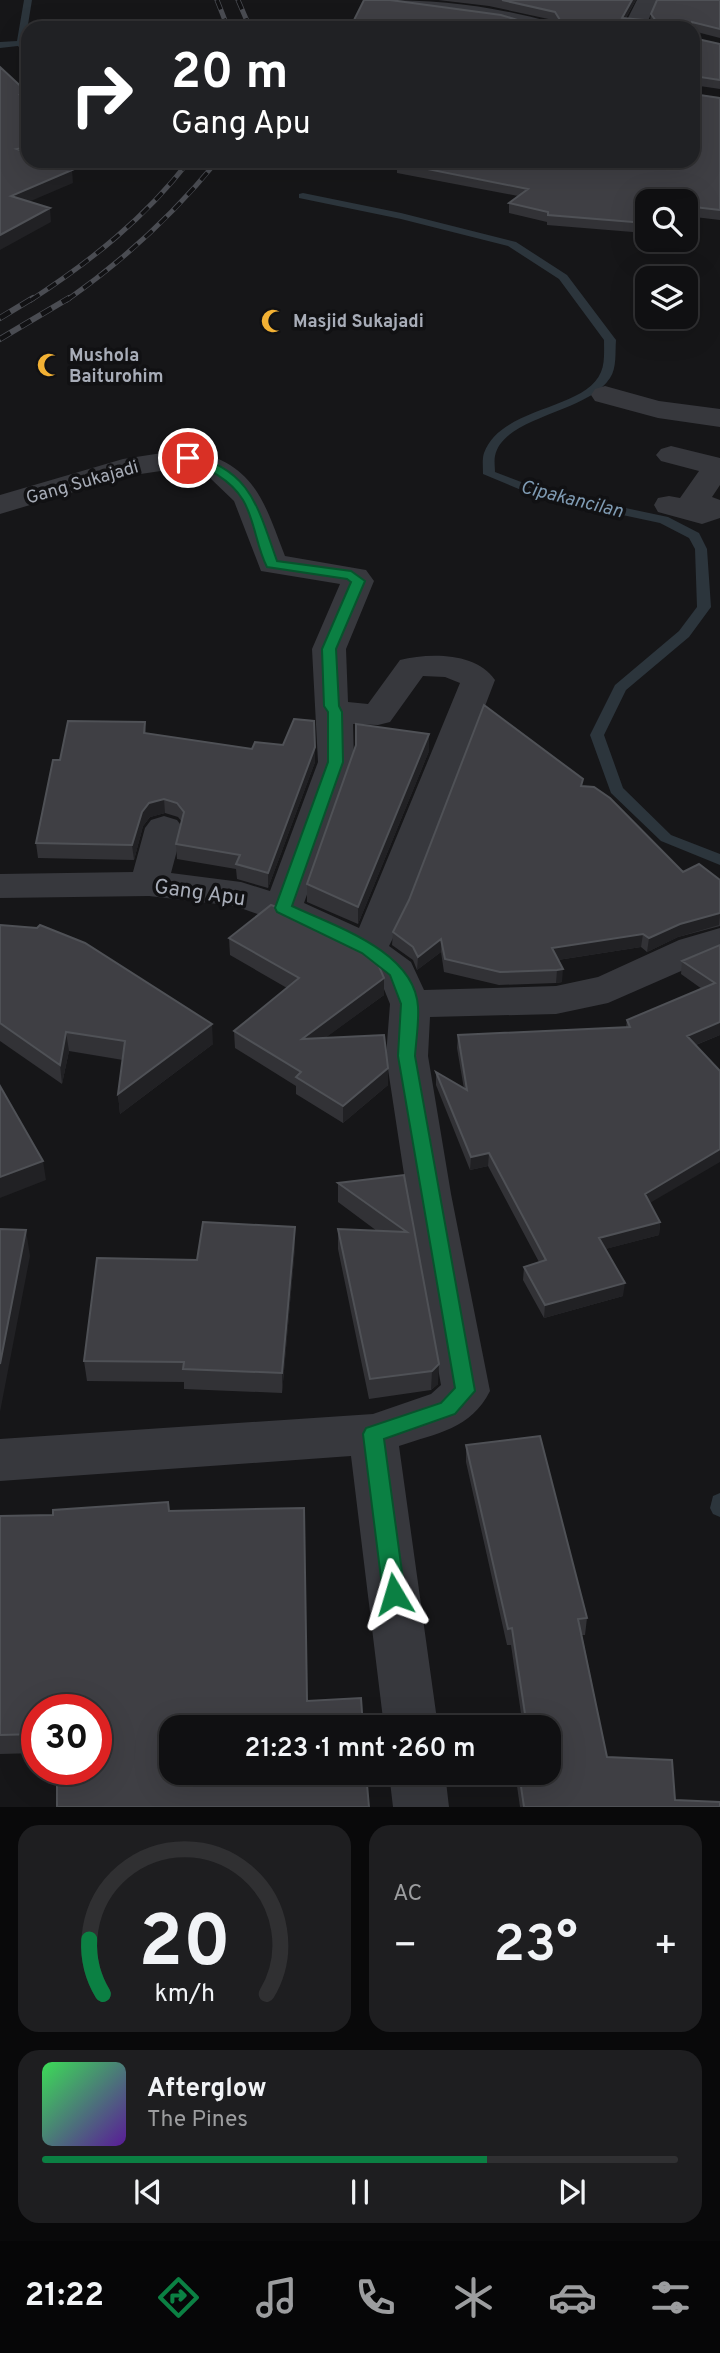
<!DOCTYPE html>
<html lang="id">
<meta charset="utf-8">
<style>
body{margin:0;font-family:Overpass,sans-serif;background:#1e1e20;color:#f1f3f6;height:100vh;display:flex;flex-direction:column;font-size:26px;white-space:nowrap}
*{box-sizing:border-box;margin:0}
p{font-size:23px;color:#9c9d9f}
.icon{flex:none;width:38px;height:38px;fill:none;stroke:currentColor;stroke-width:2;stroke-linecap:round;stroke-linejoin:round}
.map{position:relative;height:1807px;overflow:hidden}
.drawer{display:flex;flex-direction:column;gap:18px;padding:18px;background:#09090a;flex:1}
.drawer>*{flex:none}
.hud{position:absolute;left:21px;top:21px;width:679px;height:147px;border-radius:21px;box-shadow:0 7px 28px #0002,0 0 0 2px #303032;background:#202124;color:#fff;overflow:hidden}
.controls{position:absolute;left:635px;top:189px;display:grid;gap:14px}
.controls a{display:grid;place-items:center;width:63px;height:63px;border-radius:14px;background:#101012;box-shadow:0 7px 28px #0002,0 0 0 2px #303032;font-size:35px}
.speed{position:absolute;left:21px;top:1694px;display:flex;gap:14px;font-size:35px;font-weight:700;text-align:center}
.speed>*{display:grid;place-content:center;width:91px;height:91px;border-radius:50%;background:#101012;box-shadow:0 7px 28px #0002,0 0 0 2px #303032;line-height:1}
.speed .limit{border:10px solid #d22;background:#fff;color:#111}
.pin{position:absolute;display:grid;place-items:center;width:60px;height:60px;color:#fff;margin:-30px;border:4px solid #fff;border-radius:50%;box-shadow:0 2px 7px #0007}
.me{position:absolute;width:77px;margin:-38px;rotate:353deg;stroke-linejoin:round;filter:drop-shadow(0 0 5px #0008)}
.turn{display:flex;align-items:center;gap:24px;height:147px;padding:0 35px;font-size:32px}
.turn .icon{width:91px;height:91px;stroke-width:2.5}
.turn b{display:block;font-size:49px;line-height:60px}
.big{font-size:52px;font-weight:600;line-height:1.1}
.drawer .card{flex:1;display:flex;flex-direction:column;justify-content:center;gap:10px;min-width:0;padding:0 24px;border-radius:21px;background:#1e1e20}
.drawer .dial{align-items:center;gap:0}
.dial svg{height:182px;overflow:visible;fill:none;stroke:#303032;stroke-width:7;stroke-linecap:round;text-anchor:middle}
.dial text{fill:#f1f3f6;stroke:none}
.song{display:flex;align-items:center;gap:21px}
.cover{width:84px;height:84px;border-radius:10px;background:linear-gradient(135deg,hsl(130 70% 55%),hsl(270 70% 35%))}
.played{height:7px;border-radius:4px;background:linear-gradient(90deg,#0b8043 70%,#303032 70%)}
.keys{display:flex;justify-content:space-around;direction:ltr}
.heat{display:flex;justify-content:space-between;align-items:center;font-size:38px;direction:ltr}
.drawer .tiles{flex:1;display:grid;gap:18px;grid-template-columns:1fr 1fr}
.card:last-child{grid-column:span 2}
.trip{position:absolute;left:159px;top:1715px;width:402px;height:70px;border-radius:21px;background:#101012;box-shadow:0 7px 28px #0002,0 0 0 2px #303032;font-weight:600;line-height:70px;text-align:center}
.dock{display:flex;height:112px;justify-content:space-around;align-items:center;background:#060607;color:#9c9d9f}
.dock .icon{width:49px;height:49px}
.dock .selected{color:#0b8043}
.dock b{font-size:32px;color:#f1f3f6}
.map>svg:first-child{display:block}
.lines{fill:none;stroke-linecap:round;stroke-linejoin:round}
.stream{fill:#2c353c;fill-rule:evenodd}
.minor{fill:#37383d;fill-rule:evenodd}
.rail-far1-casing{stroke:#4a4c52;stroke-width:5}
.rail-casing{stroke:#4a4c52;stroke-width:6}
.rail-far1{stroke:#111113;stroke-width:3.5;stroke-dasharray:10;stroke-linecap:butt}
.rail{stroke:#111113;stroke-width:4.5;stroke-dasharray:12;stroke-linecap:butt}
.wall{fill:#323236}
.shaded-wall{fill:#212124}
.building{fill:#3f3f44;stroke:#4f5156;stroke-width:2}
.route{fill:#0b8043;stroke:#07532c;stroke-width:2}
.labels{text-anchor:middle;stroke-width:7;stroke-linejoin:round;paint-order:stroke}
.far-poi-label{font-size:18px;font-weight:bold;fill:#a8adb8;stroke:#111113;text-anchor:start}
.far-street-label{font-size:18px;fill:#a8adb8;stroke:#111113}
.far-water-label{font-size:19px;font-style:italic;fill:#7f9bb3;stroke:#111113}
.street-label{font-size:21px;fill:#a8adb8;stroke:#111113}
</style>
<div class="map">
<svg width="720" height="1807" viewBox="0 0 720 1807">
<rect width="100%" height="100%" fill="#161618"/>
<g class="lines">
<path class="stream" d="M24 0H32L25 43 28 57 18 46 0 48V42L17 41Z
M303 193 401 213 516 242 567 275 616 340C615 352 617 368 610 378 588 413 503 416 495 456 494 461 495 467 495 472L545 491 668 517 699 533 707 549 711 607 689 637 626 690 604 735 623 788 671 835 720 854V865L661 841 611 793 590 735 615 685 679 631 697 607 695 549 689 538 660 523 538 497 483 474C483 467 482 459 484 453 501 406 586 410 601 372 605 363 604 350 604 340L559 279 508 246 401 219 299 198V194Z
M720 1493V1517L713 1514 710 1508 713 1496Z"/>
<path class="minor" d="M380 0C442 0 494 6 554 23L557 28H524L501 21 390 6 383 4Z
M637 0H657L647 23 653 28 624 26Z
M605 386 659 401 720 409V427L658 418 595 401 591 395 595 389Z
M671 446 720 458V485L712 497 720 500V518L702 524 658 512 654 505 658 498 669 496 680 498 699 471 661 461 656 455 661 449Z
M188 449C255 464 263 499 285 556L366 570 374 581 346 649 348 702 368 704 400 660C429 653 476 652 495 680L406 912 389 946 411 962 424 990 556 986 598 977 679 940 720 928V954L608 1003 556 1014 430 1017 428 1056 451 1194 490 1391C471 1429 437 1433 399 1446L438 1727H384L351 1456 0 1481V1439L373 1414 431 1394 441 1385 407 1194 386 1056 390 1004 380 979 354 958 294 927 235 906 149 896 0 898V874L133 872 145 828 151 820 164 816 177 820 183 828 171 873 241 882 270 891 318 762 312 649 340 584 261 571 234 501 210 478 188 467 127 476 0 514V495L123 459ZM423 676 445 677 460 683 359 928 304 903 354 762 353 724 378 725 390 722Z
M389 1773H445L449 1807H393Z"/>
<g class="rail-far1-casing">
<path id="rail-far1" d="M217 0 228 28
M238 0 250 28
M31 300C91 261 145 218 189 161
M67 300C124 260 173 215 217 161"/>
</g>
<g class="rail-casing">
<path id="rail" d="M0 318 33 298
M0 339 69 298"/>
</g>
<use href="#rail-far1" class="rail-far1"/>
<use href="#rail" class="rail"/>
</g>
<path class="wall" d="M438 0H636L626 18 650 21 651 14 720 0V38L693 31V28H354V20L524 22 553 20 489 6Z
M693 38 720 44V89L693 85Z
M720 98V220L686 216V201H648L645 233 547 225V222L509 213V203L518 196 397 173V163Z
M145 722 146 734 252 749 283 745 315 747V762L268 888 237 879 236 869 177 859 176 844 182 822 178 817 165 813 150 817 143 826 134 860 38 858 36 843 60 760Z
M429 751 358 924 307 902V884Z
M583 786 683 872 720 880V926L678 937 647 952 641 947 558 960 562 982 556 983 499 985 444 972 441 952 417 970 413 960 392 945 393 932Z
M0 925 213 1044 120 1114 118 1094 123 1060 69 1051 62 1084 0 1041Z
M229 938 384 978V995L326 1037 388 1068V1085L343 1123 296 1094V1086L235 1048 234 1031 287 988 230 955Z
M720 945V1035L696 1045 650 1203 660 1222 659 1235 605 1249 623 1296 544 1318 523 1280 524 1267 539 1262 488 1166 470 1170 436 1085V1072L464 1089 457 1048 458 1035 626 1027 627 1020 702 989 681 974 682 961Z
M404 1175 438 1384 431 1390 369 1399 338 1249V1229L377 1231 338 1202V1183Z
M295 1227V1247L282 1393 184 1389V1382L87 1381 84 1361 197 1260Z
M466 1445 587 1618 585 1635H582L607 1757 675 1800 720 1807H520L516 1779 517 1773H550V1727H523L511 1645H507L466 1462Z
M168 1502 169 1511 96 1769 37 1710V1753L0 1754V1516L53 1515Z"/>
<path class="shaded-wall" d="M632 0H636L621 26 622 18Z
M28 94V106L20 95Z
M28 147V160L17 149Z
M72 170 73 183 12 209 11 196Z
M50 208 51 222 0 250V235Z
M429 734V751L358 924V907Z
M315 747V762L268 888V873Z
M164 799 165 813 150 817 143 826 134 860 132 845 142 812 149 803Z
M720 913 719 925 678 937 647 952 649 938 680 924Z
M643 934 641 947 551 961 552 948Z
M441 939V952L417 970 418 957Z
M563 969 562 982 556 983 557 970Z
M384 978V995L302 1055V1039Z
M720 1022V1035L685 1049 687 1036Z
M212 1024 213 1044 120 1114 118 1094Z
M66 1032 69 1051 62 1084 60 1065Z
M388 1068V1085L343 1123V1106Z
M720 1149V1162L643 1207 645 1194Z
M489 1153 488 1166 470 1170 471 1157Z
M43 1161 46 1180 0 1198V1177Z
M660 1222 659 1235 598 1251 599 1238Z
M295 1227V1247L282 1393V1373Z
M26 1230 30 1256 0 1412V1364Z
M625 1283 623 1296 544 1318 545 1305Z
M439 1364 438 1384 431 1390 432 1371Z"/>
<path class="building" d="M364 0H390L501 15 524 22 560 20 555 12 502 0H632L622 18 656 21 651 14 657 0H720V29L692 22V28H402L407 23 354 20Z
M693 38 720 44V80L693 76Z
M0 67 28 93 20 95 28 102V147L17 149 28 153V161H49L72 170 11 196 50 208 0 235Z
M693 94 720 98V210L686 206V201H648V215L645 223 548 215V212L509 203 528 189 397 163 399 161H693Z
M484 705 583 779 581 786 594 787 610 798 683 872 699 864 720 880V913L680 924 649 938 643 934 552 948 563 969 557 970 500 972 445 959 441 939 418 957 413 947 393 932 409 900Z
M294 719 314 721 315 747 268 873 236 864 240 855 176 844 184 812 177 803 164 799 149 803 142 812 132 845 36 843 53 760H60L68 721 145 722 144 733 252 749 255 742 283 745Z
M356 724 429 734 358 907 307 884 356 745Z
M271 905 293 913 353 944 378 964 384 978 302 1039 384 1035 388 1068 343 1106 296 1077 301 1072 234 1031 299 978 229 938Z
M0 925 37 928 40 925 85 943 212 1024 118 1094 125 1041 66 1032 60 1065 0 1023Z
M720 945V1022L687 1036 720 1071V1149L645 1194 660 1222 599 1238 625 1283 545 1305 524 1267 546 1260 489 1153 471 1157 436 1072 467 1090 458 1035 630 1027 627 1020 715 983 682 961Z
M0 1086 43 1161 0 1177Z
M404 1175 439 1364 432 1371 370 1379 338 1229 407 1232 338 1183Z
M203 1222 295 1227 282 1373 183 1369 184 1362 84 1361 97 1258 197 1260Z
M0 1229 26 1230 0 1364Z
M540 1436 587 1618 578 1619 607 1757 672 1760 675 1800 720 1802V1807H524L519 1773H550V1727H527L512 1628 508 1629 466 1445Z
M168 1502 169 1511 304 1508 307 1701 361 1698 363 1727H172V1773H366L369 1807H57V1769H96V1710H37V1734L0 1735V1516L53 1515V1510Z"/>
<path class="route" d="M188 455C251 468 258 508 277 561L351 571 365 581 336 649 339 706 342 712 343 762 292 906C334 926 415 951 418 1007 419 1023 416 1040 415 1056L475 1391 455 1414 384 1439 405 1594 402 1601 394 1603 386 1601 383 1594 363 1434 366 1428 441 1403 455 1388 398 1056 401 1004 390 975 362 953 277 912 275 908 328 762V712L324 706 322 649 351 582 347 579 267 567C256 546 255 520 243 500 231 480 206 466 184 461V456Z"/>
<defs>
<g id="mosque-bare" transform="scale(1.89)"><path d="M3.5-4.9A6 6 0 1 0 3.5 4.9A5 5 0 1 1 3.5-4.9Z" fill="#f2b134" stroke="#111113" stroke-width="2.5" paint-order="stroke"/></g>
</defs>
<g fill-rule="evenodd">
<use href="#mosque-bare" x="273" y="321"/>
<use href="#mosque-bare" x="49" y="365"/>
</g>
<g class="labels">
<g class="far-poi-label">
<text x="293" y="327">Masjid Sukajadi</text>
<text x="69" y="361">Mushola<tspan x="69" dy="21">Baiturohim</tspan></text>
</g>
<g class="far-street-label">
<text transform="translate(82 482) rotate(-16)" y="6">Gang Sukajadi</text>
</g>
<g class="far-water-label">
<text transform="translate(572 498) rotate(14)" y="7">Cipakancilan</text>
</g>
<g class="street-label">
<text transform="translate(200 892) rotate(8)" y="7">Gang Apu</text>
</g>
</g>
</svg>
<div class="controls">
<a><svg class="icon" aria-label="search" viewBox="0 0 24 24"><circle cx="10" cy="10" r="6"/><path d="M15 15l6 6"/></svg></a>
<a><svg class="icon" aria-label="layers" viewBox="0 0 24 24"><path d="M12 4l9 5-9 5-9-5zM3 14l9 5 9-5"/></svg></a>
</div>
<div class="speed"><div class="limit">30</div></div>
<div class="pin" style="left:188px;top:458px;background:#d93025"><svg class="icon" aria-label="arrive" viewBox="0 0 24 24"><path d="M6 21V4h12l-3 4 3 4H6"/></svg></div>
<svg class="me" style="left:394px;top:1594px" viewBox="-20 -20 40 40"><path d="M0-17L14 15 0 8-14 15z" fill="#0b8043" stroke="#fff" stroke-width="4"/></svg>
<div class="trip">21:23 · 1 mnt · 260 m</div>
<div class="hud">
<div class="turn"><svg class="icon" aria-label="right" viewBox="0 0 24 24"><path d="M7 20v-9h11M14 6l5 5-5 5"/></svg><div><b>20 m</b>Gang Apu</div></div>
</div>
</div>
<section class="drawer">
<div class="tiles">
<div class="card dial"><svg viewBox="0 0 100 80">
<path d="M14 69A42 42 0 1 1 86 69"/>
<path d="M14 69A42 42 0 0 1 8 45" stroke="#0b8043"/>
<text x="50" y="56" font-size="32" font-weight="700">20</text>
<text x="50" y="72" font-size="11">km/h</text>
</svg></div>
<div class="card"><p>AC</p>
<div class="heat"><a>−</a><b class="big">23°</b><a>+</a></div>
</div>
<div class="card">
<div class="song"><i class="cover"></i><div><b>Afterglow</b><p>The Pines</p></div></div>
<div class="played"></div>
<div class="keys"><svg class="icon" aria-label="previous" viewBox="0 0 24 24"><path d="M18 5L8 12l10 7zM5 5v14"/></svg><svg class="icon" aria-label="pause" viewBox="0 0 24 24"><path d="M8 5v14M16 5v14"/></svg><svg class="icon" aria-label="next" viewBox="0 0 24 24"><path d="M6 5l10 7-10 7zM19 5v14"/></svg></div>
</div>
</div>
</section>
<nav class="dock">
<b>21:22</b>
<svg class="icon selected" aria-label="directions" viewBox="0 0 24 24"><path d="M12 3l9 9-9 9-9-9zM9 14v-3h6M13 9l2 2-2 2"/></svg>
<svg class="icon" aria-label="music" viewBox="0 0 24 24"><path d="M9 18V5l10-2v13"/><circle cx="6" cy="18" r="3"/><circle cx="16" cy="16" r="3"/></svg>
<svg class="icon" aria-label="phone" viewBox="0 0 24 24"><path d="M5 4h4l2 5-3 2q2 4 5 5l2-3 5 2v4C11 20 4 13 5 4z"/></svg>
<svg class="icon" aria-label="climate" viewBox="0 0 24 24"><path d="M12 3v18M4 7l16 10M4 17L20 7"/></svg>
<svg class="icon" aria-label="car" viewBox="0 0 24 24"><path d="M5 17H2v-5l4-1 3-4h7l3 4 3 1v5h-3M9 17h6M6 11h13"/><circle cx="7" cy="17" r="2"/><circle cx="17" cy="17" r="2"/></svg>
<svg class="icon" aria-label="filters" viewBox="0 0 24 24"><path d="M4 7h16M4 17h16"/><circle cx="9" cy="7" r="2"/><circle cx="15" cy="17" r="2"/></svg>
</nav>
